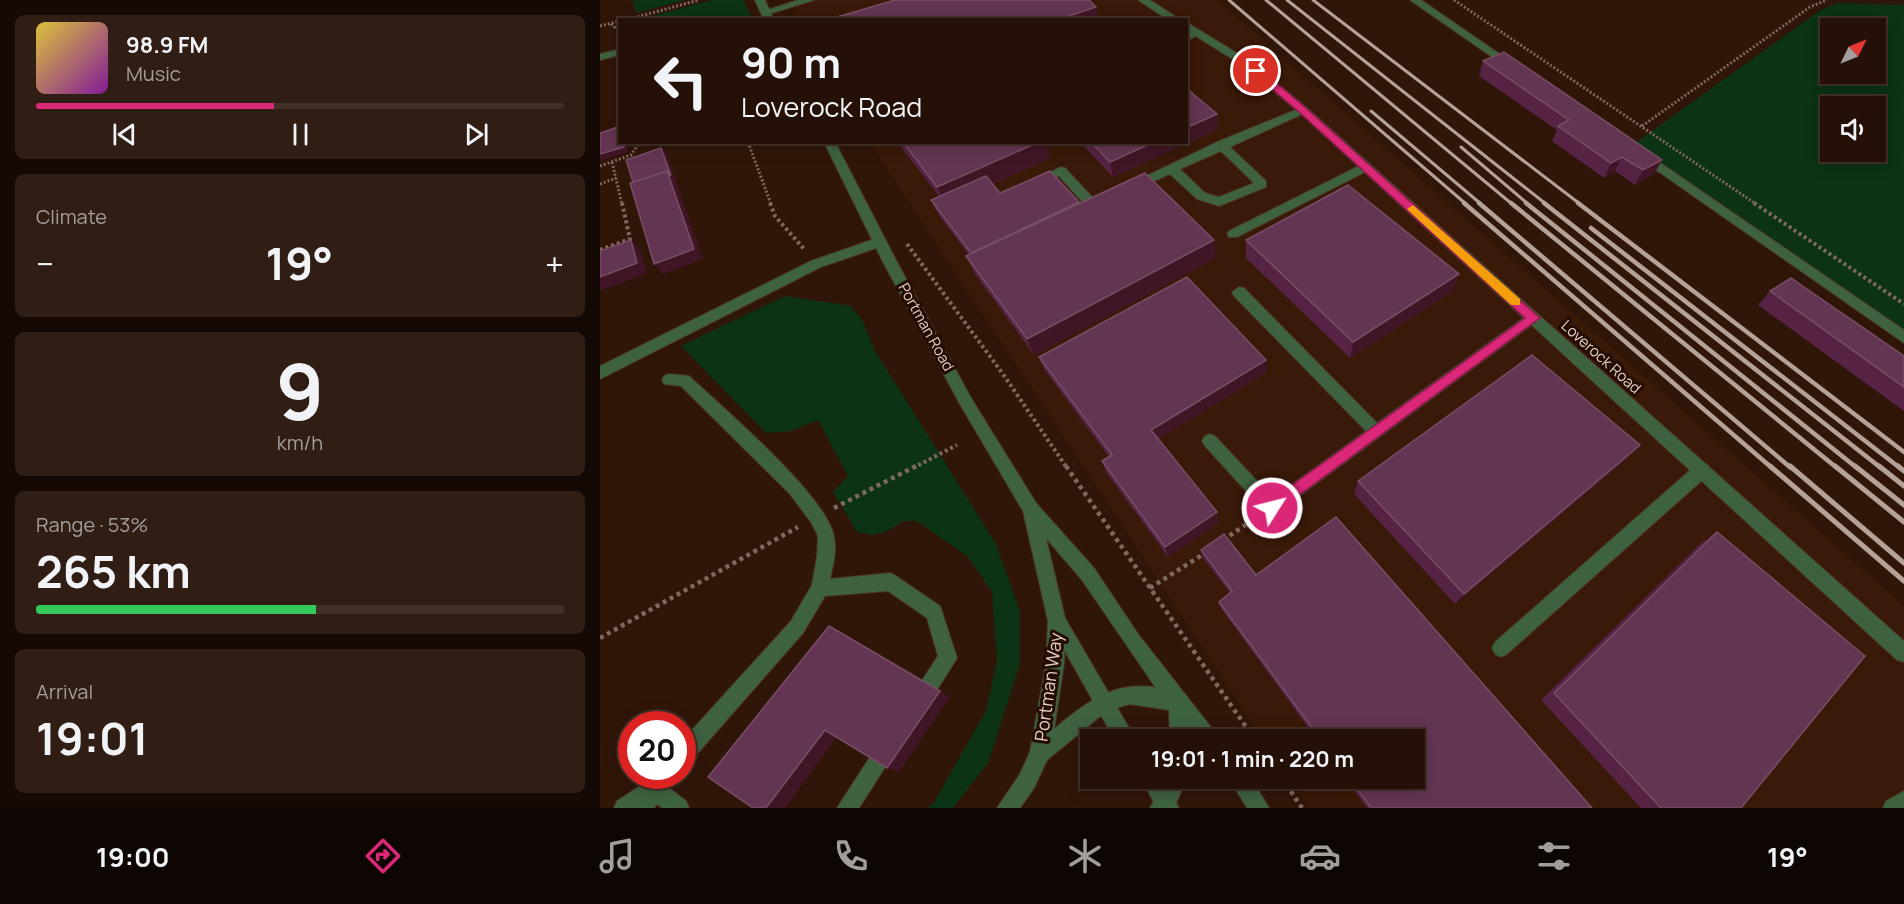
<!DOCTYPE html>
<meta charset="utf-8">
<style>
body{margin:0;font-family:Manrope,sans-serif;background:#301e15;color:#f1f3f6;height:100vh;display:flex;flex-direction:column;font-size:22px;white-space:nowrap}
*{box-sizing:border-box;margin:0}
p{font-size:20px;color:#a39d9b}
.icon{flex:none;width:33px;height:33px;fill:none;stroke:currentColor;stroke-width:2;stroke-linecap:round;stroke-linejoin:round}
.map{position:relative;flex:1;overflow:hidden}
.sheet{display:flex;flex-direction:column;gap:15px;padding:15px;background:#140904;width:600px}
.sheet>*{flex:none}
.banner{position:absolute;left:18px;top:18px;width:570px;height:126px;border-radius:0px;box-shadow:0 3px 15px #0003,0 0 0 2px #413028;background:#241007;color:#f1f3f6;overflow:hidden}
.needle{width:39px;rotate:47deg}
.controls{position:absolute;left:1220px;top:18px;display:grid;gap:12px}
.controls a{display:grid;place-items:center;width:66px;height:66px;border-radius:0px;background:#241007;box-shadow:0 3px 15px #0003,0 0 0 2px #413028;font-size:30px}
.speed{position:absolute;left:18px;top:711px;display:flex;gap:12px;font-size:30px;font-weight:700;text-align:center}
.speed>*{display:grid;place-content:center;width:78px;height:78px;border-radius:50%;background:#241007;box-shadow:0 3px 15px #0003,0 0 0 2px #413028;line-height:1}
.speed .limit{border:9px solid #d22;background:#fff;color:#111}
.pin{position:absolute;display:grid;place-items:center;width:51px;height:51px;color:#fff;margin:-26px;border:3px solid #fff;border-radius:50%;box-shadow:0 2px 6px #0007}
.me{position:absolute;width:66px;margin:-33px;rotate:54deg;stroke-linejoin:round;filter:drop-shadow(0 0 4px #0008)}
.turn{display:flex;align-items:center;gap:21px;height:126px;padding:0 24px;font-size:27px}
.turn .icon{width:78px;height:78px;stroke-width:2.5}
.turn b{display:block;font-size:42px;line-height:51px}
.big{font-size:45px;font-weight:700;line-height:1.1}
.sheet .tile{flex:1;display:flex;flex-direction:column;justify-content:center;gap:9px;min-width:0;padding:0 21px;border-radius:9px;background:#301e15}
.sheet .dial{align-items:center;gap:0}
.dial b{font-size:78px;line-height:1}
.song{display:flex;align-items:center;gap:18px}
.cover{width:72px;height:72px;border-radius:9px;background:linear-gradient(135deg,hsl(50 70% 55%),hsl(290 70% 35%))}
.played{height:6px;border-radius:3px;background:linear-gradient(90deg,#db2777 45%,#413028 45%)}
.keys{display:flex;justify-content:space-around;direction:ltr}
.heat{display:flex;justify-content:space-between;align-items:center;font-size:33px;direction:ltr}
.charge{height:9px;border-radius:4px;background:linear-gradient(90deg,#34c759 53%,#413028 0)}
.trip{position:absolute;left:480px;top:729px;width:345px;height:60px;border-radius:0px;background:#241007;box-shadow:0 3px 15px #0003,0 0 0 2px #413028;font-weight:700;line-height:60px;text-align:center}
.menu{display:flex;height:96px;justify-content:space-around;align-items:center;background:#0e0603;color:#a39d9b}
.menu .icon{width:42px;height:42px}
.menu .active{color:#db2777}
.menu b{font-size:27px;color:#f1f3f6}
main{display:flex;flex:1;min-height:0}
.map>svg:first-child{display:block}
.built{fill:#391908}
.green{fill:#0c3314;fill-rule:evenodd}
.lines{fill:none;stroke-linecap:round;stroke-linejoin:round}
.service-casing{stroke:#4c3427;stroke-width:2}
.minor-casing{stroke:#4c3427;stroke-width:2}
.tertiary-casing{stroke:#4c3427;stroke-width:2}
.path-far2{stroke:#7f685d;stroke-width:3;stroke-dasharray:2 2;stroke-linecap:butt}
.path-far1{stroke:#7f685d;stroke-width:4;stroke-dasharray:3 3;stroke-linecap:butt}
.path{stroke:#7f685d;stroke-width:4.5;stroke-dasharray:4 4;stroke-linecap:butt}
.service{fill:#3e623f;fill-rule:evenodd}
.minor{fill:#3e623f;fill-rule:evenodd}
.tertiary{fill:#3e623f;fill-rule:evenodd}
.rail-far2{stroke:#b5a197;stroke-width:3}
.rail-far1{stroke:#b5a197;stroke-width:4.5}
.rail{stroke:#b5a197;stroke-width:5}
.wall{fill:#562344}
.shaded-wall{fill:#401626}
.building{fill:#643552;stroke:#784e64;stroke-width:1.5}
.route{fill:#db2777;stroke:#8e194d;stroke-width:1.5}
.slow{fill:#f59e0b}
.labels{text-anchor:middle;stroke-width:6;stroke-linejoin:round;paint-order:stroke}
.street-label{font-size:15px;fill:#e1cfc6;stroke:#250c02}
.near-street-label{font-size:18px;fill:#e1cfc6;stroke:#250c02}
</style>
<main>
<section class="sheet">
<div class="tile">
<div class="song"><i class="cover"></i><div><b>98.9 FM</b><p>Music</p></div></div>
<div class="played"></div>
<div class="keys"><svg class="icon" aria-label="previous" viewBox="0 0 24 24"><path d="M18 5L8 12l10 7zM5 5v14"/></svg><svg class="icon" aria-label="pause" viewBox="0 0 24 24"><path d="M8 5v14M16 5v14"/></svg><svg class="icon" aria-label="next" viewBox="0 0 24 24"><path d="M6 5l10 7-10 7zM19 5v14"/></svg></div>
</div>
<div class="tile"><p>Climate</p>
<div class="heat"><a>−</a><b class="big">19°</b><a>+</a></div>
</div>
<div class="tile dial"><b>9</b><p>km/h</p></div>
<div class="tile"><p>Range · 53%</p><b class="big">265 km</b><div class="charge"></div></div>
<div class="tile"><p>Arrival</p><b class="big">19:01</b></div>
</section>
<div class="map">
<svg width="1304" height="808" viewBox="0 0 1304 808">
<rect width="100%" height="100%" fill="#301609"/>
<path class="built" d="M189 0H618L1304 606V808H709L689 779 814 778V740L663 739 270 143 586 142V20H198Z"/>
<path class="green" d="M33 0H86L36 13Z
M112 0H143L153 19H40Z
M1237 3 1304 5V330L1034 144 1219 11ZM1230 28H1275V74H1230ZM1230 106H1275V152H1230Z
M185 296 251 306 263 322 275 351 396 544 420 611V664L388 763 353 808H328L333 804 386 711 397 660 392 592 367 556 317 521H303L288 531 272 535 257 532 233 492 248 476 218 420 192 431 166 433 81 346Z"/>
<g class="lines">
<g class="service-casing">
<path id="service" d="M810 0H821L917 66 908 68Z
M595 30 603 32 586 41V34Z
M703 107 707 108V112L630 147 666 181V187L619 206 597 199 570 174 536 189 532 190 526 186 617 142ZM621 151 654 183 619 197 605 193 580 169Z
M1043 151 1304 330V343L1039 158 1037 155Z
M765 163 769 164V170L637 237H629L627 234 629 231Z
M461 167 465 168 493 198 505 194 509 195V201L491 208 487 207 459 176 436 186 430 182Z
M280 237 286 242 285 245 221 267 0 379V366L211 261Z
M639 287 644 288 777 423 929 314 934 313 941 318 672 516 666 513 605 446 602 441 605 436 610 434 615 436 673 498 766 431 634 296 632 292Z
M69 374 89 376C122 407 228 497 234 537 237 551 233 565 230 579L290 573 296 576 340 606 357 658 325 709 318 712 311 709 308 702 338 656 327 618 288 591 225 596 203 633 89 763 82 766V741L191 621 212 585 217 556 218 536 211 522 189 493 81 386 64 384 62 380 64 376Z
M1102 463 1108 465 1110 470 1108 475 907 654 901 657 895 654 892 648 895 642 1096 465Z
M288 737 295 740 298 747 259 808H237L281 740Z
M53 776H75L69 788 86 801 89 808H62L57 804 54 808H14L17 801 49 780Z
M1304 791V808H1283L1286 801Z"/>
</g>
<g class="minor-casing">
<path id="minor" d="M198 0H214L166 15 161 12Z
M538 0H550L581 20H568Z
M586 22 650 61 707 108 1304 641V662L1297 660 699 112 642 65 586 30Z
M20 49V55L0 60V54Z
M457 612 463 615 466 621 464 664 454 729C497 693 528 673 585 696L588 703 590 740H570L569 710 530 704 516 708 498 718 447 760 434 788 420 808H397L420 774 430 752 446 664 448 621 451 615Z
M566 778H587L574 808H550Z"/>
</g>
<g class="tertiary-casing">
<path id="tertiary" d="M155 0H165L174 20H164Z
M224 142H235L297 262 371 398 436 503 494 568 538 634 621 740H598L571 710 482 580 446 538 465 618 536 740H515L448 621 423 511 361 406 283 262Z
M541 778H563L579 808H557Z
M629 778H651L669 808H647Z"/>
</g>
<path class="path-far2" d="M854 0 1156 204
M26 20 99 0
M11 24 20 32
M0 26 20 21
M1042 126 1210 7 1227 0
M148 142 171 204
M12 162 22 204
M0 166 31 155 38 145 46 142
M0 184 16 178"/>
<path class="path-far1" d="M170 203 175 216 204 249
M1154 203 1304 304
M307 244 403 374 467 468
M0 250 30 239 22 203
M313 468 357 445"/>
<path class="path" d="M466 466 655 740
M234 508 316 466
M623 540 654 519
M550 588 605 553
M0 638 198 527
M682 778 702 808"/>
<use href="#service" class="service"/>
<use href="#minor" class="minor"/>
<use href="#tertiary" class="tertiary"/>
<path class="rail-far2" d="M629 0 866 204
M666 0 912 204
M687 0 946 204
M713 0 980 204
M771 111 881 204
M861 147 928 204"/>
<path class="rail-far1" d="M864 203 1172 468
M879 203 1191 468
M911 203 1237 468
M926 203 1257 468
M944 203 1281 468
M978 203 1304 452
M991 228 1300 468"/>
<path class="rail" d="M1170 466 1304 581
M1190 466 1304 563
M1235 466 1304 522
M1255 466 1304 505
M1279 466 1304 486
M1298 466 1304 471"/>
</g>
<path class="wall" d="M883 61 1062 160 1054 174 1035 185 1015 171 1004 178 952 141 957 130 879 76Z
M617 114 618 129 513 177 480 142H586Z
M297 142H446L450 158 393 184 400 193 479 202V203L614 240 615 258 434 355 375 274 366 256 369 255 338 214 331 200 339 196Z
M646 240 853 291 750 358 646 258Z
M1170 291 1304 356V411L1158 305Z
M439 357 666 373 558 439 618 523 568 557 506 472 502 461 509 457 444 369Z
M1027 459 855 604 754 494 758 481Z
M1117 532 1141 808H1041L941 700 1100 544Z
M601 550 656 575 992 808H767L745 778H814V740H717L620 607 619 602 630 593 602 557Z"/>
<path class="shaded-wall" d="M496 7 499 20H458Z
M617 114 618 129 513 177 510 162 554 142H586V128Z
M22 142H26L28 152 0 161V154Z
M439 142H446L450 158 346 205 337 187Z
M61 148 66 153 103 259 63 274 54 264Z
M1022 157 1015 171 1004 178 1011 163Z
M1062 160 1054 174 1035 185 1043 170Z
M31 240 40 250 47 273 0 291V277Z
M614 240 615 258 434 355 427 339Z
M859 274 853 291 750 358 753 342Z
M666 360V373L554 442 551 430Z
M1040 445 1027 459 855 604 864 594Z
M617 512 618 523 568 557 565 547Z
M229 626 350 697 299 772 287 768Z
M225 730 239 734 185 808H166Z"/>
<path class="building" d="M295 0H489L496 7 458 20H227Z
M904 52 1062 160 1043 170 1022 157 1011 163 958 126 969 120 883 61Z
M586 88 617 114 586 128Z
M18 127 20 132V142H22L24 147 0 154V133Z
M303 142H439L337 187Z
M491 142H554L510 162Z
M61 148 71 176 67 171 33 182 26 160Z
M67 171 94 249 54 264 30 183Z
M450 171 479 202 371 253 331 200 386 176 400 193Z
M545 173 614 240 427 339 366 256Z
M748 185 859 274 753 342 646 240Z
M31 240 37 263 0 277V251Z
M587 277 666 360 551 430 617 512 565 547 502 461 512 455 439 357Z
M1191 278 1304 356V387L1170 291Z
M932 355 1040 445 864 594 758 481Z
M736 517 992 808H771L749 778H814V740H721L619 602 632 591 601 550 624 534 656 575Z
M1117 532 1265 656 1141 808H1061L954 693Z
M229 626 340 691 287 768 225 730 166 808H153L108 777Z"/>
<path class="route" d="M653 69H660L706 108 940 318 672 515 664 508 667 503 925 318 699 112 653 73Z"/>
<path class="slow" d="M813 205 920 299V305H911L809 211 807 209Z"/>
<g class="labels">
<g class="street-label">
<text transform="translate(326 327) rotate(61)" y="5">Portman Road</text>
<text transform="translate(1001 357) rotate(42)" y="5">Loverock Road</text>
</g>
<g class="near-street-label">
<text transform="translate(449 687) rotate(-82)" y="6">Portman Way</text>
</g>
</g>
</svg>
<div class="controls">
<a><svg class="needle" viewBox="-14 -14 28 28"><path d="M0-13l5 13h-10z" fill="#e53935"/><path d="M0 13l5-13h-10z" fill="#a39d9b"/></svg></a>
<a><svg class="icon" aria-label="sound" viewBox="0 0 24 24"><path d="M4 9h4l5-4v14l-5-4H4zM17 9q2 3 0 6"/></svg></a>
</div>
<div class="speed"><div class="limit">20</div></div>
<div class="pin" style="left:656px;top:71px;background:#d93025"><svg class="icon" aria-label="arrive" viewBox="0 0 24 24"><path d="M6 21V4h12l-3 4 3 4H6"/></svg></div>
<svg class="me" style="left:672px;top:508px" viewBox="-20 -20 40 40"><circle r="17" fill="#db2777" stroke="#fff" stroke-width="3"/><path d="M0-11L8 9 0 5-8 9z" fill="#fff"/></svg>
<div class="trip">19:01 · 1 min · 220 m</div>
<div class="banner">
<div class="turn"><svg class="icon" aria-label="left" viewBox="0 0 24 24"><path d="M17 20v-9H6M10 6l-5 5 5 5"/></svg><div><b>90 m</b>Loverock Road</div></div>
</div>
</div>
</main>
<nav class="menu">
<b>19:00</b>
<svg class="icon active" aria-label="directions" viewBox="0 0 24 24"><path d="M12 3l9 9-9 9-9-9zM9 14v-3h6M13 9l2 2-2 2"/></svg>
<svg class="icon" aria-label="music" viewBox="0 0 24 24"><path d="M9 18V5l10-2v13"/><circle cx="6" cy="18" r="3"/><circle cx="16" cy="16" r="3"/></svg>
<svg class="icon" aria-label="phone" viewBox="0 0 24 24"><path d="M5 4h4l2 5-3 2q2 4 5 5l2-3 5 2v4C11 20 4 13 5 4z"/></svg>
<svg class="icon" aria-label="climate" viewBox="0 0 24 24"><path d="M12 3v18M4 7l16 10M4 17L20 7"/></svg>
<svg class="icon" aria-label="car" viewBox="0 0 24 24"><path d="M5 17H2v-5l4-1 3-4h7l3 4 3 1v5h-3M9 17h6M6 11h13"/><circle cx="7" cy="17" r="2"/><circle cx="17" cy="17" r="2"/></svg>
<svg class="icon" aria-label="filters" viewBox="0 0 24 24"><path d="M4 7h16M4 17h16"/><circle cx="9" cy="7" r="2"/><circle cx="15" cy="17" r="2"/></svg>
<b>19°</b>
</nav>
